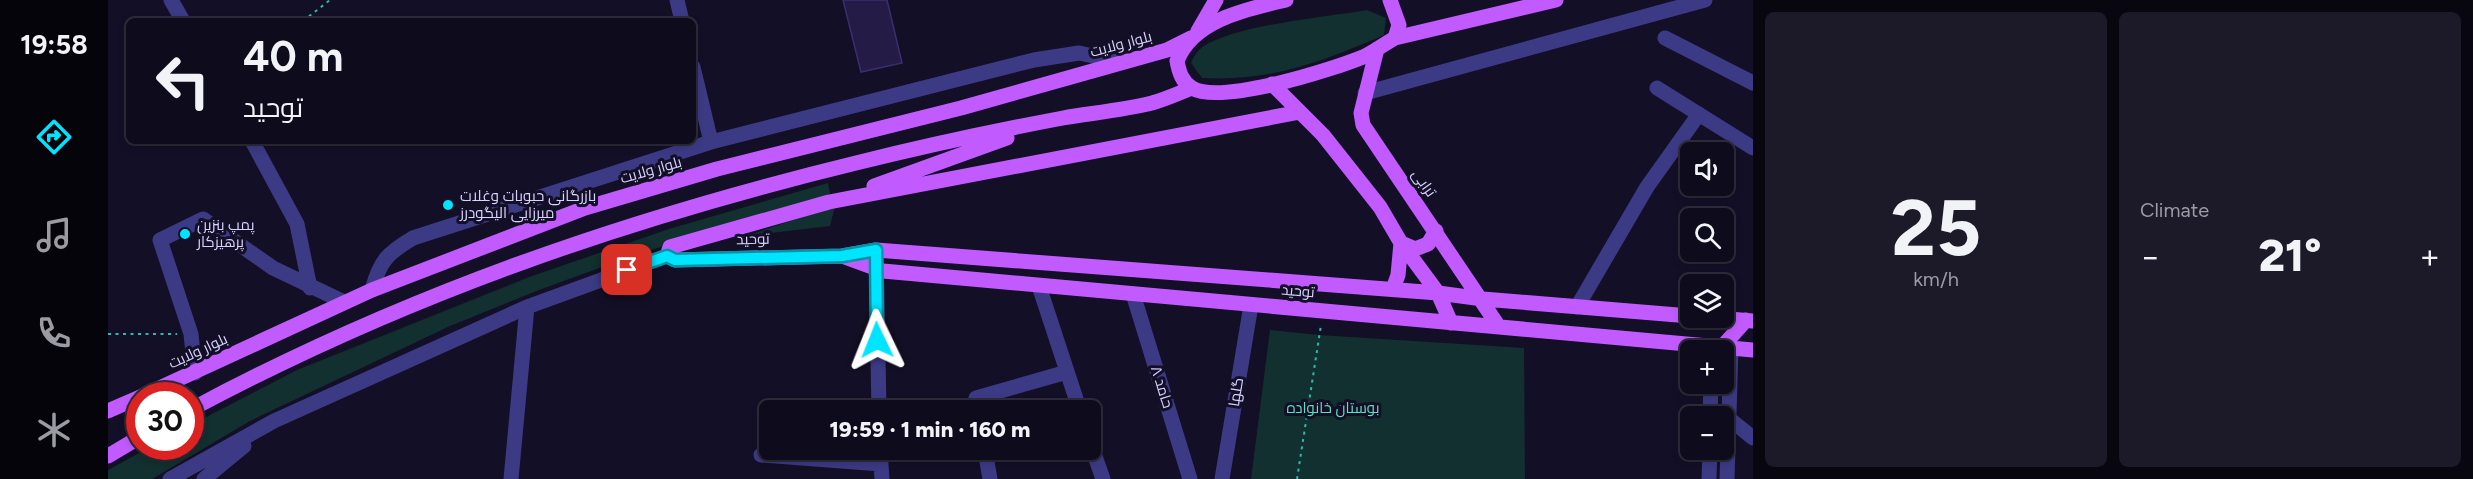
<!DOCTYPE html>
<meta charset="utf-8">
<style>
body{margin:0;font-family:Figtree,Cairo,sans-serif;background:#1c1929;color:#f1f3f6;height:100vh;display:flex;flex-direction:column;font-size:22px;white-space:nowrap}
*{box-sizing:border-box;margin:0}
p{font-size:20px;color:#9b9ba3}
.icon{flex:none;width:33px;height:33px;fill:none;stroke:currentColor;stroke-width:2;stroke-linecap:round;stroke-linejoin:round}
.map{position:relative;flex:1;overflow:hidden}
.sheet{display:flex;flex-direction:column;gap:12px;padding:12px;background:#08060f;width:720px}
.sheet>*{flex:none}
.hud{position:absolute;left:18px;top:18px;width:570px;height:126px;border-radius:9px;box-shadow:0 3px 9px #0003,0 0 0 2px #2e2b3b;background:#0e0b1c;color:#f1f3f6;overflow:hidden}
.controls{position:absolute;left:1572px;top:142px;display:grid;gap:12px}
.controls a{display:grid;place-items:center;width:54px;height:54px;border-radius:9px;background:#0e0b1c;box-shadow:0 3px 9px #0003,0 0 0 2px #2e2b3b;font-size:30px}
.speed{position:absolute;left:18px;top:382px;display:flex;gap:12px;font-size:30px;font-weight:700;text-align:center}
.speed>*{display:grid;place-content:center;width:78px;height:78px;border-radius:50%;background:#0e0b1c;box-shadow:0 3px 9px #0003,0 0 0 2px #2e2b3b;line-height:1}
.speed .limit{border:9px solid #d22;background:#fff;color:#111}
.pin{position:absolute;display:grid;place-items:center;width:51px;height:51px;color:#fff;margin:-26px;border-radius:12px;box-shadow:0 3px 9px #0006}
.me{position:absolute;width:66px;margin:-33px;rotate:358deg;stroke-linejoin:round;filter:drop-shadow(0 0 4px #0008)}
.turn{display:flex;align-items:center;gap:21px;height:126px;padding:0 18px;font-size:27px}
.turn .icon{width:78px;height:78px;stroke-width:2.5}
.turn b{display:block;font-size:42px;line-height:51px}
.big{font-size:45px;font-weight:800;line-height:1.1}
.sheet .widget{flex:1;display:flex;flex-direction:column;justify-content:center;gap:9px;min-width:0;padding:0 21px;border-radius:9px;background:#1c1929}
.sheet .dial{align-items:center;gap:0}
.dial b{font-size:78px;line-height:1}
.heat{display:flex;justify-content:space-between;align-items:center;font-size:33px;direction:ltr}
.sheet .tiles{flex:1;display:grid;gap:12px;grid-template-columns:repeat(2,1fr)}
.trip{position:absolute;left:651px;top:400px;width:342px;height:60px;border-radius:9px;background:#0e0b1c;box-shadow:0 3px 9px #0003,0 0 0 2px #2e2b3b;font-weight:800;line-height:60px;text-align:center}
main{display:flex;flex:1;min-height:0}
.menu{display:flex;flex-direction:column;width:108px;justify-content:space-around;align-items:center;background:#06040b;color:#9b9ba3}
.menu .icon{width:42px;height:42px}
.menu .on{color:#00e5ff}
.menu b{font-size:27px;color:#f1f3f6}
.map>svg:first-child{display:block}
.green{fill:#12302f}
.building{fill:#241b47;stroke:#3b2d73;stroke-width:1.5}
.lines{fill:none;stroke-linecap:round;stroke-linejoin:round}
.path{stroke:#2fb8b0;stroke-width:2;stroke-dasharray:3 4.5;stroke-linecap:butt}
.minor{stroke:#3d3a85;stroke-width:15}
.major{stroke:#c25bff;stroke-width:15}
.route-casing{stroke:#0095a6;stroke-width:15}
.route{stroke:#00e5ff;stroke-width:10}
.poi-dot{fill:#00e5ff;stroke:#130f26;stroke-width:2}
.labels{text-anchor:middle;stroke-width:6;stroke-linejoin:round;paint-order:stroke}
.street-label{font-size:15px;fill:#d9d4ff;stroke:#130f26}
.poi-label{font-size:15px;fill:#d9d4ff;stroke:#130f26;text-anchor:start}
.park-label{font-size:15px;fill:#5fe0c0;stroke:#130f26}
</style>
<main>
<nav class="menu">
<b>19:58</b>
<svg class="icon on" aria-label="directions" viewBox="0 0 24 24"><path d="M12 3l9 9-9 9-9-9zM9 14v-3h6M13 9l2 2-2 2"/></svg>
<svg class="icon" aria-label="music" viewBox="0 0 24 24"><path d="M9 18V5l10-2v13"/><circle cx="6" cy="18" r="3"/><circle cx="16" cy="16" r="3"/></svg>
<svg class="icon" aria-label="phone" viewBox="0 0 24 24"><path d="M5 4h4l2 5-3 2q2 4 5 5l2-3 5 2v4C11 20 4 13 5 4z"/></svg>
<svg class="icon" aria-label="climate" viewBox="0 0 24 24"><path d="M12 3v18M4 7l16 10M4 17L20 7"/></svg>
</nav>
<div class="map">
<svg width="1645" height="479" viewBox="0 0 1645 479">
<rect width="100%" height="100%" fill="#130f26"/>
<path class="green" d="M1259 10 1278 18 1276 35C1216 61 1162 82 1094 78L1083 63C1087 54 1091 48 1101 43 1143 23 1213 18 1259 10Z
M720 183 722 194 527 255 431 290 342 326 142 421 44 479H0V470L42 447H82L83 425 189 370 424 276 561 229Z
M727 206 722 226 638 236Z
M1162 330 1211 335 1416 348 1417 479H1143Z"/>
<path class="building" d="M735 0H779L794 63 753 72Z"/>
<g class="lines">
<path class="path" d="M195 21 222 0
M0 334H69
M1189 479 1213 325"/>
<path class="minor" d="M63 0 75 21
M569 0 574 21
M1557 38 1645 83
M585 67 603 142 926 60 971 53 1014 62
M1549 88 1645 148
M1257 93 1597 0
M144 141 189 224 202 288
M768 250 771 411
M931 286 972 411
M264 290C272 260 280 253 305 238L603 142
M1025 294 1082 479
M1469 307 1539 187 1591 114
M87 373 83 334 52 240 95 219 165 268 236 302
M870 411 868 398 959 372
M1602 417 1603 384
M1619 417 1645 438
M982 442 995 479
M772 450 774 479
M877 450 882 479
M653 455 773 464
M62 479 166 421 419 307 559 256
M96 479 136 446
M403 479 419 307
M1114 479 1143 305
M1601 479 1602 450
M1619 479 1623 348"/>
<path class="major" d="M1178 0C1139 9 1085 20 1069 61 1071 72 1074 82 1084 88 1113 105 1223 70 1255 57 1266 52 1276 44 1287 38L1291 25 1282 0
M1090 31 1108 0
M1287 38 1448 0
M1269 49 1253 113 1255 125 1391 327
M1164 84 1215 135 1272 207 1293 243 1330 293 1343 323
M1192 112 721 202 562 247 559 256 567 260 734 256 768 250 1330 293 1375 299 1582 316
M766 186 899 138
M734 256 775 271 1645 350
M1285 289 1290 275 1293 243 1307 249 1320 244 1328 231
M1609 318 1645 321
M1614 347 1638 320
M34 396 264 290 477 208 609 169 853 108 1059 50 1083 38
M82 410C295 296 514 220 748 163 816 146 886 131 955 118 985 113 1015 110 1044 103 1058 99 1071 93 1084 88
M0 411 32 397
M0 456 32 437"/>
</g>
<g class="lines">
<g class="route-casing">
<path id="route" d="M519 270 559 256 567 260 734 256 768 250 769 340"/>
</g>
<use href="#route" class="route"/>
</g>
<g class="poi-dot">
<circle cx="340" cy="205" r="6"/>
<circle cx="77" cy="234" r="6"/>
</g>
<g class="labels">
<g class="street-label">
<text transform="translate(1013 44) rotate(-15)" y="5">بلوار ولایت</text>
<text transform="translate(543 170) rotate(-16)" y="5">بلوار ولایت</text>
<text transform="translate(1316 183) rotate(55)" y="5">ترابی</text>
<text transform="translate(645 239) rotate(-1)" y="5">توحید</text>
<text transform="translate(1190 291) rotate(5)" y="5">توحید</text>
<text transform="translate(90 351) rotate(-25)" y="5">بلوار ولایت</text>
<text transform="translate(1054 387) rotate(73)" y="5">حامد ۸</text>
<text transform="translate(1128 392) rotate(-81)" y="5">گلها</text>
</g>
<g class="poi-label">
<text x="352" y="201">بازرگانی حبوبات وغلات<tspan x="352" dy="17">میرزایی الیگودرز</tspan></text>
<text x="89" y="230">پمپ بنزین<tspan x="89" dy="17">پرهیزکار</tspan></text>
</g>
<g class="park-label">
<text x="1225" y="413">بوستان خانواده</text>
</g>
</g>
</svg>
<div class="controls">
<a><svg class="icon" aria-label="sound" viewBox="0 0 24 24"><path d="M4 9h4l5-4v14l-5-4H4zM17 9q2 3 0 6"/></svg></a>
<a><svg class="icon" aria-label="search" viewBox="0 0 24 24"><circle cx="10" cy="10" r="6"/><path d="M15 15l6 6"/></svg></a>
<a><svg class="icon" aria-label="layers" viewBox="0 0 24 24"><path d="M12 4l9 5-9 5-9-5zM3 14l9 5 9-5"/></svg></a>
<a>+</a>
<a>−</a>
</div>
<div class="speed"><div class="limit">30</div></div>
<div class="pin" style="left:519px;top:270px;background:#d93025"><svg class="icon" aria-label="arrive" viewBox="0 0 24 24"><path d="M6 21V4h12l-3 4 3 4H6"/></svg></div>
<svg class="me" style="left:769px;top:340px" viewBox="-20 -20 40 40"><path d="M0-17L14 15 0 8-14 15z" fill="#00e5ff" stroke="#fff" stroke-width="4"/></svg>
<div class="trip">19:59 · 1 min · 160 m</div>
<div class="hud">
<div class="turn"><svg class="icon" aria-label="left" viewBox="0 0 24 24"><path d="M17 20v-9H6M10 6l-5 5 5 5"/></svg><div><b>40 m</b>توحید</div></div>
</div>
</div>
<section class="sheet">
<div class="tiles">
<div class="widget dial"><b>25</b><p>km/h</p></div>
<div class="widget"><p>Climate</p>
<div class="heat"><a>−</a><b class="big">21°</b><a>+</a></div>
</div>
</div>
</section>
</main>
